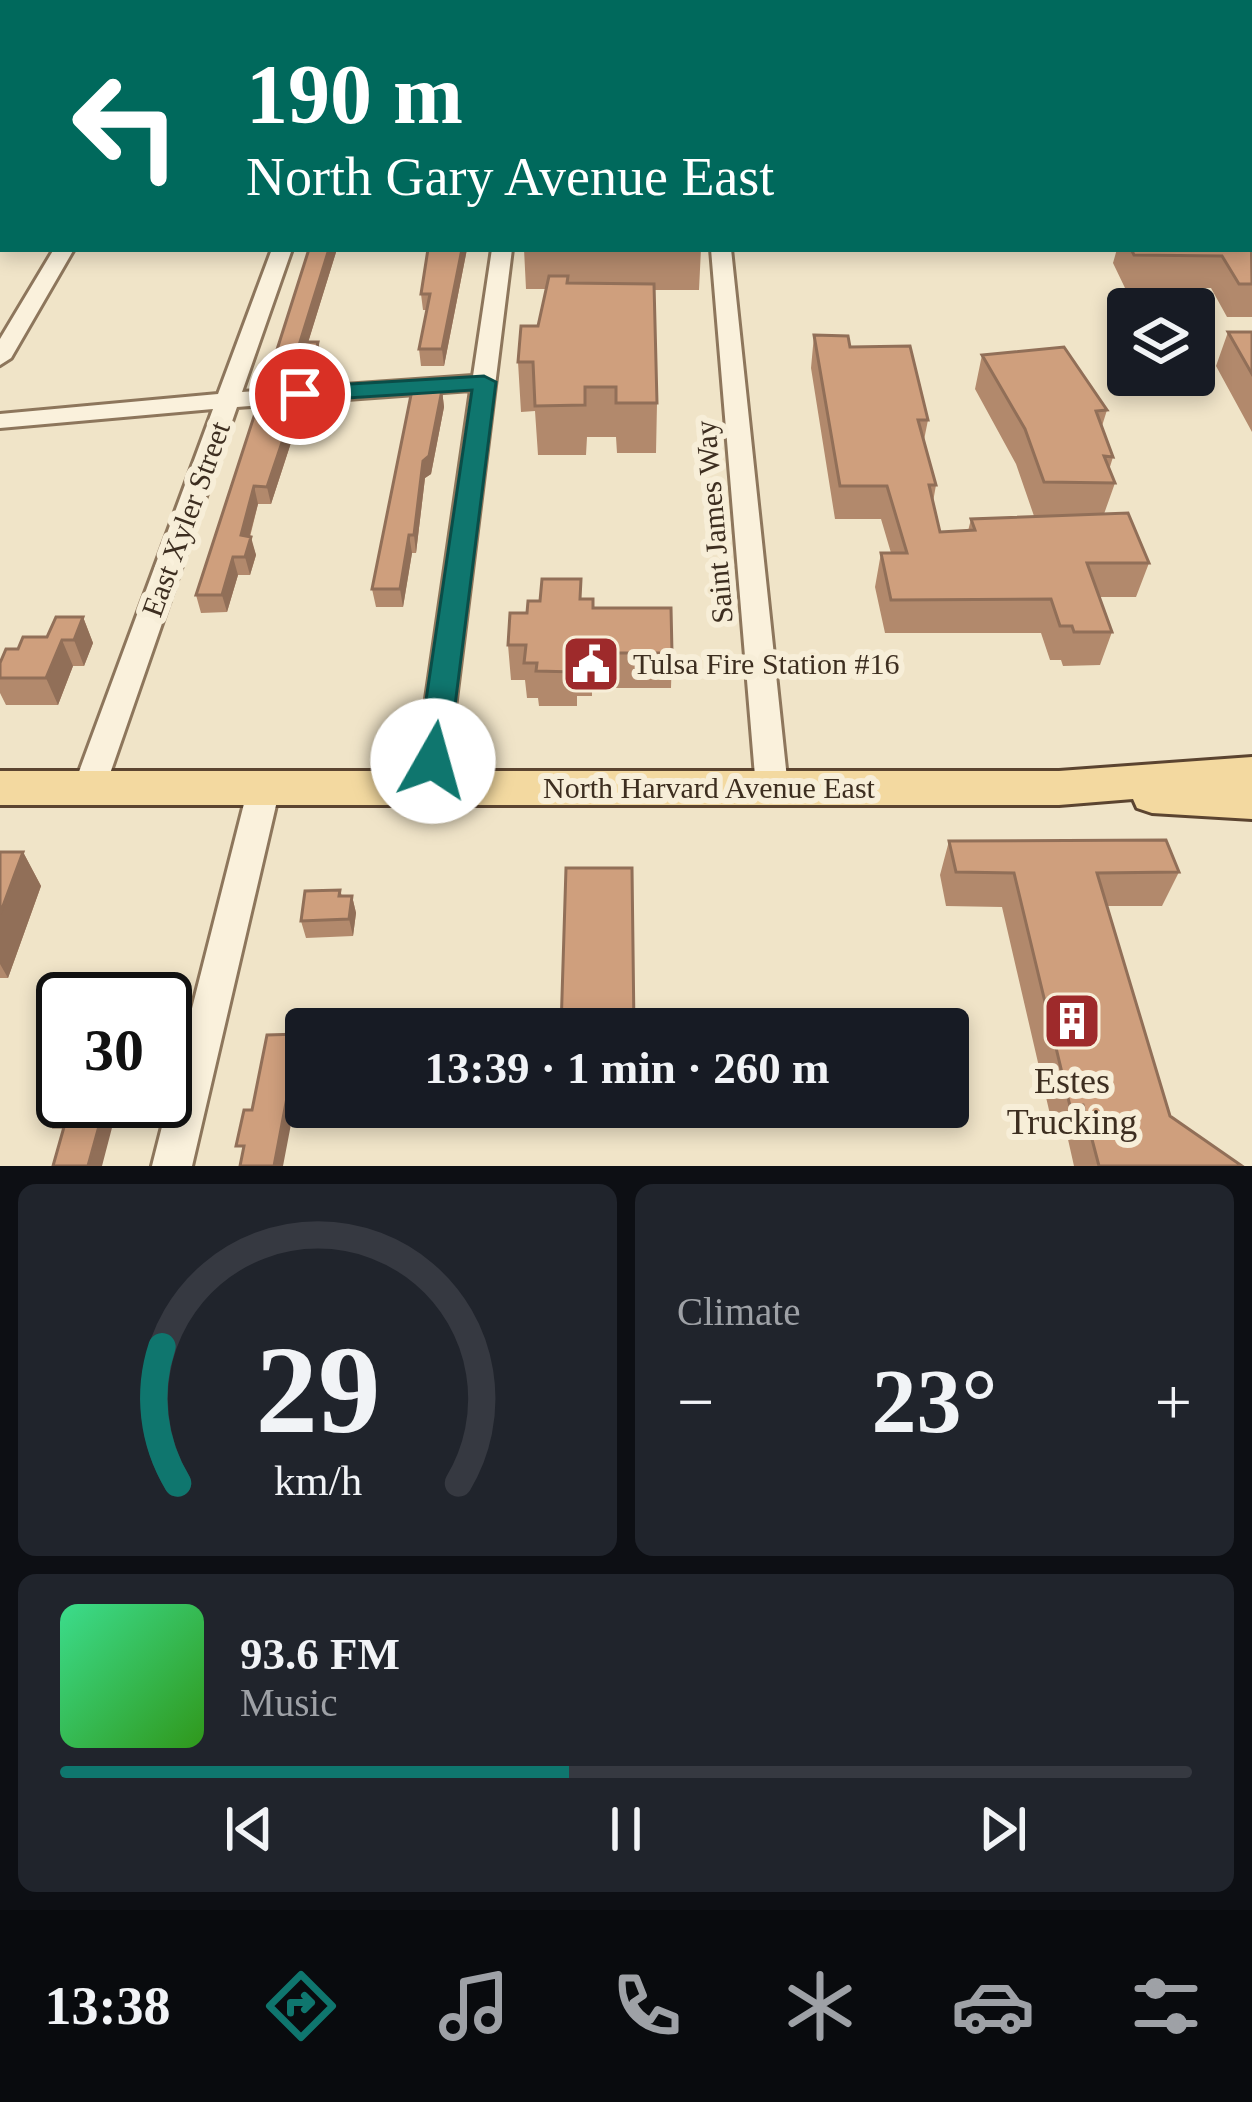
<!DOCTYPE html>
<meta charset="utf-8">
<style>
body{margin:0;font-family:Georgia,serif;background:#20242c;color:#f1f3f6;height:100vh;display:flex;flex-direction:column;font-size:45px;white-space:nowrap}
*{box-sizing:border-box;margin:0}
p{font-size:39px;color:#9ea1a6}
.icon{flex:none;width:66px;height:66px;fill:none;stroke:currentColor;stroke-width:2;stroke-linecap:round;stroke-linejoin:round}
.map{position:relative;height:1166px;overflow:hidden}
.side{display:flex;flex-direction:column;gap:18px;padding:18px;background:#0d0f14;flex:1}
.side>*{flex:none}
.guide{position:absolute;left:0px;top:0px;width:1254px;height:252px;box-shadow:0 6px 18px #0003;background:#00695c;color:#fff;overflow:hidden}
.tools{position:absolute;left:1107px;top:288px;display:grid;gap:24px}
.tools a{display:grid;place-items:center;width:108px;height:108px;border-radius:12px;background:#171b24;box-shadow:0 6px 18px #0003;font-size:60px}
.speed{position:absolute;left:36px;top:972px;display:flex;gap:24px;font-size:60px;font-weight:700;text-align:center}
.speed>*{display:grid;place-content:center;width:156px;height:156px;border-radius:50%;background:#171b24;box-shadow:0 6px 18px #0003;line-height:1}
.speed .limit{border:6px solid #111;border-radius:18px;background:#fff;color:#111}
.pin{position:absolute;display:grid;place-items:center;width:102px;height:102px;color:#fff;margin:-51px;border:6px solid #fff;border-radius:50%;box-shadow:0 3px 12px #0007}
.me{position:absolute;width:132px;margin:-66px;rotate:7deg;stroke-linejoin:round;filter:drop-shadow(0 0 9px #0008)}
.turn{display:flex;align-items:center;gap:42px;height:252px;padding:0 48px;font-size:54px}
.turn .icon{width:156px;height:156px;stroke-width:2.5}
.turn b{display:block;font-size:84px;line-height:102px}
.big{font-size:90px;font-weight:700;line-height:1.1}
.side .tile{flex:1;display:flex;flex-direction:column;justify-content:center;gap:18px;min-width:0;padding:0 42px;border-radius:18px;background:#20242c}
.side .dial{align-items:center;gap:0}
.dial svg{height:312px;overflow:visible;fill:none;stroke:#363941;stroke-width:7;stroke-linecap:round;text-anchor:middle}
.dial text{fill:#f1f3f6;stroke:none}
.song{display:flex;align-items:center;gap:36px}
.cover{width:144px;height:144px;border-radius:18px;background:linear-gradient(135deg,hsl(150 70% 55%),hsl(110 70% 35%))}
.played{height:12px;border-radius:6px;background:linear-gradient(90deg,#0f766e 45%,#363941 45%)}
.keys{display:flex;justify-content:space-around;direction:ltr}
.heat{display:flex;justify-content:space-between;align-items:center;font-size:66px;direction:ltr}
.side .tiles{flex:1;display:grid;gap:18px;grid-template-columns:1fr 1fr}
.tile:last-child{grid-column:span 2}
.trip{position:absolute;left:285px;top:1008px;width:684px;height:120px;border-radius:12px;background:#171b24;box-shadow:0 6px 18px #0003;font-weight:700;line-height:120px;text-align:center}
.dock{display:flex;height:192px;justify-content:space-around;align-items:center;background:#090b0e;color:#9ea1a6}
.dock .icon{width:84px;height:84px}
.dock .active{color:#0f766e}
.dock b{font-size:54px;color:#f1f3f6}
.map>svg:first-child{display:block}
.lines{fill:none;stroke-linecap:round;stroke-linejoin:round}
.minor-casing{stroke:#8d765c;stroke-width:6}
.major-casing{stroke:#5b4430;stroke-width:6}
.minor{fill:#faf1dc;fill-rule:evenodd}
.major{fill:#f3d9a0;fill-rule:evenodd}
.wall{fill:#b2896c}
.shaded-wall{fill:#916f58}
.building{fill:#cf9f7d;stroke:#916f58;stroke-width:3}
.route{fill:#0f766e;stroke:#0a4d48;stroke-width:3}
.labels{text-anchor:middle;stroke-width:12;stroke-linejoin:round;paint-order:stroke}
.street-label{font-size:30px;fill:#3d2e20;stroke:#f7eed8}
.poi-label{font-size:30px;fill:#3d2e20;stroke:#f7eed8;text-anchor:start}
.near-poi-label{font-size:36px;fill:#3d2e20;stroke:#f7eed8}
</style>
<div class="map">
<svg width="1252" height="1166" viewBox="0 0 1252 1166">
<rect width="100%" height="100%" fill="#f0e4c8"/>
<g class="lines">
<g class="minor-casing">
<path id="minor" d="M0 0H550V1L3 3 0 6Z
M3 40V52L0 53V41Z
M0 65H3V75H0Z
M0 147H3V157H0Z
M54 249H74L11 358 0 365V339Z
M272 249H292L242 392 473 376 492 249H512L445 788 440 797 429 801 418 797 413 788 471 390 237 407 105 788 100 797 89 801 78 797 73 788 213 409 0 428V414L218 394Z
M711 249H731L788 788 783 797 772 801 761 797 756 788Z
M264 775 275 779 280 788 192 1166H152L248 788 253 779Z"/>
</g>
<g class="major-casing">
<path id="major" d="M1180 0H1200L1202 3H1182Z
M1251 73 1252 74V88L1251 87Z
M1252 757V819L1152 813 1137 808 1133 799 1059 805H0V771H1059Z"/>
</g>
<use href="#minor" class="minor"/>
<use href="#major" class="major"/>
</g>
<path class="wall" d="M766 0H1068L1067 3H766Z
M1252 225V317H1227L1211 288H1125L1113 263 1117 249H1251Z
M309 249H337L308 342H318L322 359 317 376H277L274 359Z
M428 249H467L444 366H421L419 349 427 310H423L421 294Z
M524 249H701L699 290H654L657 403 656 453H617L616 437H587L586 455H538L535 411 521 412 518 362 538 326 546 289H526Z
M1228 332H1252V432L1216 366Z
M814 335 850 347 928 420 924 440 936 485 933 502 940 532 968 531 971 519 1034 516 1016 464 975 389 982 355 1107 410 1102 426 1113 457 1109 470 1115 483 1104 514 1149 563 1136 597H1099L1112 632 1100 665 1063 666 1061 660H1050L1041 633H885L875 587 881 553H891L881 519H835L811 368Z
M433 385 434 390H442L444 407 431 474 425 478 416 553H412L403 607H376L372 589Z
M259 401 299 418 271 504H258L250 537 256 555 250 575H238L227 612 201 613 196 595Z
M581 579V599L672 653 671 688H592V696H577V706H539L538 698H527L525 680H511L508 645 527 613 540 601Z
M83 617 93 643 84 666H73L58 705H6L0 693V663Z
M949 841 1179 872 1162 906H1107L1170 1116 1242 1166H1074L1067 1135 1055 1136 1002 907 946 906 940 875Z
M0 852H23L41 886 8 978H0Z
M340 890 342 896H352L356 913 353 936 306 938 301 921Z"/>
<path class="shaded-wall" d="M329 249H337L303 359 300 342Z
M462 249H467L444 366 442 349Z
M318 342 322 359 317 376 314 359Z
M442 390 444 407 431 474 425 478 416 553 414 535 423 461Z
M296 401 299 418 271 504 267 487Z
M254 486 258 504 245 553 241 535Z
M409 535 412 553 403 607 400 589Z
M251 537 256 555 250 575 245 557Z
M233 557 238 575 227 612 222 595Z
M83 617 93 643 84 666 74 640Z
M62 640 73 666 58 705 46 678Z
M23 852 41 886 8 978 0 964V914Z
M352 896 356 913 353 936 349 919Z
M299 1034 305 1051 283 1166H274Z
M106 1101H119L102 1166H88Z"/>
<path class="building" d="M773 0H984L985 3H774Z
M1251 224 1252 284H1239L1222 256 1134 255 1131 249H1251Z
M309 249H329L300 342H318L314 359H274Z
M428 249H462L442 349H419L430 294H421Z
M549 276H568L567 283 654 284 657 403H616V387H585V405L535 406 533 362H518L521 326H538Z
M1228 332H1252V374Z
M814 335 848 336 850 347 910 346 928 420H918L936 485H929L940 532 975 530 971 519 1128 513 1149 563H1087L1112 632H1074L1072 626H1060L1051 599 891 600 881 553H907L887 486H840Z
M1064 347 1107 410 1096 411 1113 457 1104 456 1115 483 1044 482 1025 429 982 355Z
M413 385H433L432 390H442L429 456 423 461 414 535H409L400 589H372Z
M259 401H296L267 487 254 486 241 535 251 537 245 557H233L222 595H196Z
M542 579H581L580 599H593V608H671L672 653H591V661H576V672L536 671 537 663H524L526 645H508L510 613H527L528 601H540Z
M56 617H83L74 640H62L46 678H0V663L6 649H18L23 637H47Z
M1166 840 1179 872 1097 873 1170 1116 1242 1166H1099L1083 1105 1070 1106 1014 873 956 872 949 841Z
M0 852H23L0 914Z
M566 868H632L634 1029H561Z
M340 890 339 896H352L349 919 301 921 305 891Z
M299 1034 274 1166H240L244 1146H236L244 1110H252L267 1035Z
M72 1101H106L88 1166H53L64 1127H54L60 1110H69Z"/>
<path class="route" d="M484 376 496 382 448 761 444 769H422L417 761 472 390 300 401 288 394 300 387Z"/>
<defs>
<g id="civic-square" transform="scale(3)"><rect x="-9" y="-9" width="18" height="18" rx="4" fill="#9e2a2b" stroke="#f7eed8"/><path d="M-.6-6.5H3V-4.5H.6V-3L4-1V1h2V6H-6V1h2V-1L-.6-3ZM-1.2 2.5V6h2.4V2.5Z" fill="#fff"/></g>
<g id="building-square" transform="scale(3)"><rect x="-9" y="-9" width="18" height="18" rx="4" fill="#9e2a2b" stroke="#f7eed8"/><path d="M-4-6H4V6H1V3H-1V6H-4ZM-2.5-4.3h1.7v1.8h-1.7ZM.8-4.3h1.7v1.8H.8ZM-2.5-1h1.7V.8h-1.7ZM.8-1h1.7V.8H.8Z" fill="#fff"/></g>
</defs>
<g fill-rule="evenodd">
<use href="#civic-square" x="591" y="664"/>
<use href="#building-square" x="1072" y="1021"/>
</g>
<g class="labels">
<g class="street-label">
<text transform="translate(186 519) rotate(-70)" y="10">East Xyler Street</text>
<text transform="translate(714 522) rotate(-95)" y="10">Saint James Way</text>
<text x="709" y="798">North Harvard Avenue East</text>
</g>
<g class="poi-label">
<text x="633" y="674">Tulsa Fire Station #16</text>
</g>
<g class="near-poi-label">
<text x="1072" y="1093">Estes<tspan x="1072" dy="41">Trucking</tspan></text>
</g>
</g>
</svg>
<div class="tools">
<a><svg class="icon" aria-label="layers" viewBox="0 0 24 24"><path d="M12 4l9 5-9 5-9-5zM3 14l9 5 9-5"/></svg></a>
</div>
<div class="speed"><div class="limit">30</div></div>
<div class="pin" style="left:300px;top:394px;background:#d93025"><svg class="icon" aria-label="arrive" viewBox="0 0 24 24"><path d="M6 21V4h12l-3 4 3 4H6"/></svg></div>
<svg class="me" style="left:433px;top:761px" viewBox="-20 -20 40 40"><circle r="19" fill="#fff"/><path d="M0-13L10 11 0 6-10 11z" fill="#0f766e"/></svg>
<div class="trip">13:39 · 1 min · 260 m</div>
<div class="guide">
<div class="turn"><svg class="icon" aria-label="left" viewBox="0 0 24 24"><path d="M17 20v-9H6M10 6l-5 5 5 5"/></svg><div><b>190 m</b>North Gary Avenue East</div></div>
</div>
</div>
<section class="side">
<div class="tiles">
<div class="tile dial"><svg viewBox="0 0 100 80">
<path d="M14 69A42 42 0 1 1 86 69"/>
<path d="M14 69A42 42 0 0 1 10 34" stroke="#0f766e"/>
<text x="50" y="56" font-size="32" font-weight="700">29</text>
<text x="50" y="72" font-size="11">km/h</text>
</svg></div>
<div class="tile"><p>Climate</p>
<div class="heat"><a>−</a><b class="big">23°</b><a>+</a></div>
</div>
<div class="tile">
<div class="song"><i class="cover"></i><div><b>93.6 FM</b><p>Music</p></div></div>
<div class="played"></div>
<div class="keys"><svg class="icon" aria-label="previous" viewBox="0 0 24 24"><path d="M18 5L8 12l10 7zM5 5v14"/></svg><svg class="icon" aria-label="pause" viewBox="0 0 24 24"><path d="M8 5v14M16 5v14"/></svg><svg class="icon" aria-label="next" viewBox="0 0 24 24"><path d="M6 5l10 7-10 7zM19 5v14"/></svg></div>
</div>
</div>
</section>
<nav class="dock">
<b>13:38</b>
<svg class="icon active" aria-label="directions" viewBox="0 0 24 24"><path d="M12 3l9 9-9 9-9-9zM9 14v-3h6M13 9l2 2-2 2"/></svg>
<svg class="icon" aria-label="music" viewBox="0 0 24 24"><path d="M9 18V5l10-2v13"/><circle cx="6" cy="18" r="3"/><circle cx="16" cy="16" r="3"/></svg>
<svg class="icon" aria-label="phone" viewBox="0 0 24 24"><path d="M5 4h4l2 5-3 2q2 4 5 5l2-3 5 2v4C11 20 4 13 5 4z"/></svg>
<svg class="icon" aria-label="climate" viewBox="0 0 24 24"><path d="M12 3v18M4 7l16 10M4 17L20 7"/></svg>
<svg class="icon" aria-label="car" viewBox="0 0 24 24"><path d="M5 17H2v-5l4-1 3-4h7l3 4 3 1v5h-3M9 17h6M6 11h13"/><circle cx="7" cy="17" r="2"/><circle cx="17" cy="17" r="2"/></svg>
<svg class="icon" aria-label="filters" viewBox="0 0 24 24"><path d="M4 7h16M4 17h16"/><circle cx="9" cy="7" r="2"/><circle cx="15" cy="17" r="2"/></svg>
</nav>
